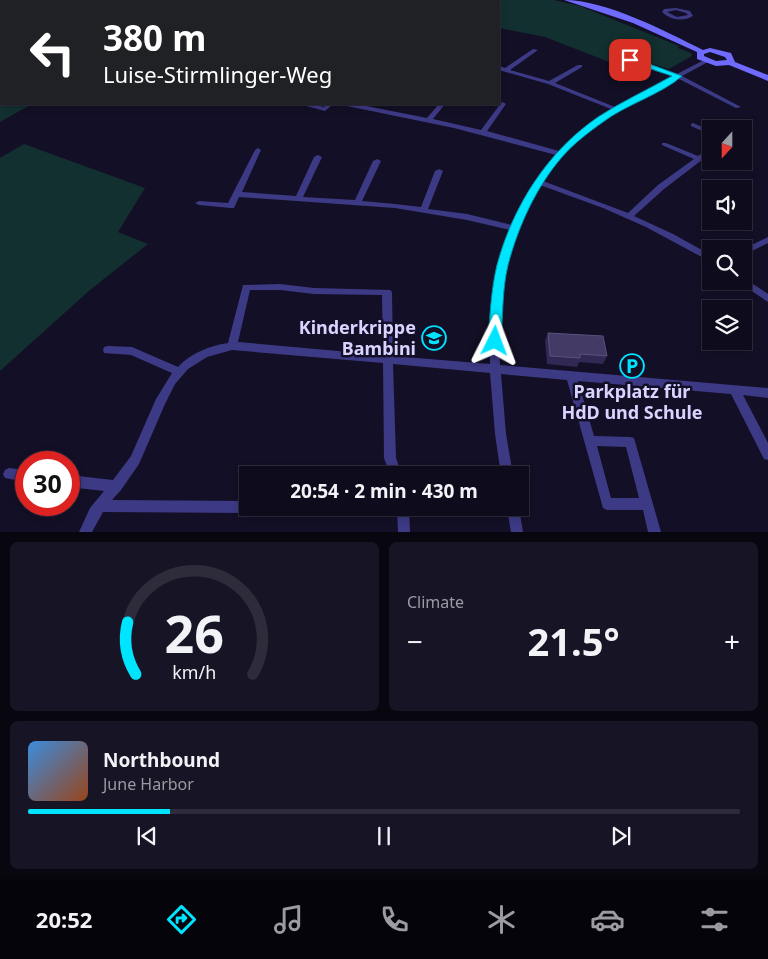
<!DOCTYPE html>
<meta charset="utf-8">
<style>
body{margin:0;font-family:"Noto Sans",sans-serif;background:#171425;color:#f1f3f6;height:100vh;display:flex;flex-direction:column;font-size:19px;white-space:nowrap}
*{box-sizing:border-box;margin:0}
p{font-size:16px;color:#9b9ba3}
.icon{flex:none;width:28px;height:28px;fill:none;stroke:currentColor;stroke-width:2;stroke-linecap:round;stroke-linejoin:round}
.map{position:relative;height:532px;overflow:hidden}
.side{display:flex;flex-direction:column;gap:10px;padding:10px;background:#08060f;flex:1}
.side>*{flex:none}
.guide{position:absolute;left:0px;top:0px;width:500px;height:105px;box-shadow:0 2px 8px #0003,0 0 0 1px #2e2b3b;background:#202124;color:#fff;overflow:hidden}
.needle{width:32px;rotate:201deg}
.fabs{position:absolute;left:702px;top:120px;display:grid;gap:10px}
.fabs a{display:grid;place-items:center;width:50px;height:50px;border-radius:0px;background:#0e0b1c;box-shadow:0 2px 8px #0003,0 0 0 1px #2e2b3b;font-size:25px}
.speed{position:absolute;left:15px;top:451px;display:flex;gap:10px;font-size:25px;font-weight:700;text-align:center}
.speed>*{display:grid;place-content:center;width:65px;height:65px;border-radius:50%;background:#0e0b1c;box-shadow:0 2px 8px #0003,0 0 0 1px #2e2b3b;line-height:1}
.speed .limit{border:8px solid #d22;background:#fff;color:#111}
.pin{position:absolute;display:grid;place-items:center;width:42px;height:42px;color:#fff;margin:-21px;border-radius:10px;box-shadow:0 2px 8px #0006}
.me{position:absolute;width:55px;margin:-28px;rotate:3deg;stroke-linejoin:round;filter:drop-shadow(0 0 4px #0008)}
.turn{display:flex;align-items:center;gap:18px;height:105px;padding:0 20px;font-size:22px}
.turn .icon{width:65px;height:65px;stroke-width:2.5}
.turn b{display:block;font-size:35px;line-height:42px}
.big{font-size:38px;font-weight:700;line-height:1.1}
.side .widget{flex:1;display:flex;flex-direction:column;justify-content:center;gap:8px;min-width:0;padding:0 18px;border-radius:8px;background:#171425}
.side .dial{align-items:center;gap:0}
.dial svg{height:130px;overflow:visible;fill:none;stroke:#2e2b3b;stroke-width:7;stroke-linecap:round;text-anchor:middle}
.dial text{fill:#f1f3f6;stroke:none}
.song{display:flex;align-items:center;gap:15px}
.cover{width:60px;height:60px;border-radius:8px;background:linear-gradient(135deg,hsl(210 70% 55%),hsl(20 70% 35%))}
.played{height:5px;border-radius:2px;background:linear-gradient(90deg,#00e5ff 20%,#2e2b3b 20%)}
.keys{display:flex;justify-content:space-around;direction:ltr}
.heat{display:flex;justify-content:space-between;align-items:center;font-size:28px;direction:ltr}
.side .tiles{flex:1;display:grid;gap:10px;grid-template-columns:1fr 1fr}
.widget:last-child{grid-column:span 2}
.trip{position:absolute;left:239px;top:466px;width:290px;height:50px;border-radius:0px;background:#0e0b1c;box-shadow:0 2px 8px #0003,0 0 0 1px #2e2b3b;font-weight:700;line-height:50px;text-align:center}
.tabs{display:flex;height:80px;justify-content:space-around;align-items:center;background:#06040b;color:#9b9ba3}
.tabs .icon{width:35px;height:35px}
.tabs .on{color:#00e5ff}
.tabs b{font-size:22px;color:#f1f3f6}
.map>svg:first-child{display:block}
.green{fill:#12302f}
.lines{fill:none;stroke-linecap:round;stroke-linejoin:round}
.street{fill:#3d3a85;fill-rule:evenodd}
.secondary{fill:#6f6bff;fill-rule:evenodd}
.wall{fill:#312854}
.building{fill:#433a66;stroke:#5a527e}
.route{fill:#00e5ff;stroke:#0095a6}
.labels{text-anchor:middle;stroke-width:5;stroke-linejoin:round;paint-order:stroke}
.poi-label{font-size:18px;font-weight:bold;fill:#d9d4ff;stroke:#130f26;text-anchor:end}
</style>
<div class="map">
<svg width="768" height="532" viewBox="0 0 768 532">
<rect width="100%" height="100%" fill="#130f26"/>
<path class="green" d="M475 0H554L580 6 679 46 678 48 691 53 692 56 669 69 630 57 617 65 545 37 499 28V1H471Z
M0 93 1 104H32L0 122Z
M24 144 145 188 118 232 148 244 90 290 0 371V158Z"/>
<g class="lines">
<path class="street" d="M676 8 690 11 693 16C683 22 670 20 662 12L664 9ZM676 10 686 13 688 15 677 17 667 12Z
M533 49 538 50 510 70 549 81 578 65H582V67L555 83 615 107 672 76 628 60V58H632L677 74 704 60H708V62L682 76 741 107 736 108 677 78C637 98 592 121 562 156 555 164 550 173 543 181L628 213 658 185 694 159 662 145V143H666L698 156 711 148V153L664 189 634 216 673 234 711 255V262L646 227 603 208 540 185C535 192 532 201 528 209 504 257 498 312 500 365L768 388V398L743 395 768 443V460L764 459 731 394 578 381 594 436 630 437 634 438 661 532H648L643 510H607L603 508 567 380 501 374 506 434 513 475H501L495 434 490 373 393 364 396 458 402 475H390L384 458 383 363 232 350 207 357 188 369 175 384 165 404 139 464 121 490 112 500 248 501V508H254L252 511 248 513 103 512 92 532H79L90 508 104 491 69 487V475L113 480 131 456 156 399 172 373 131 355 104 353 103 350 104 347 108 346 132 347 178 367C191 353 209 346 228 343L243 285 280 284 314 288 390 290 392 292 393 356 490 364C489 316 496 276 510 230L467 220 395 208 239 197 234 208H231L199 205 195 203 199 201 228 203 255 150 258 148 261 150 242 192 296 196 314 157 318 155 322 157 303 197 355 200 373 161 377 159 381 161 362 201 395 204 421 207 435 171 439 169 443 171 428 209 467 214 512 225 530 188 556 155 454 128 347 106 344 104H356L427 118 439 104H445L433 119 481 130 501 103 503 102 506 104 487 131 559 151 590 124 611 109 548 84 499 70V66L505 68ZM250 290H280L314 294 382 295 383 355 238 342ZM597 446 626 447 639 498H611Z
M299 104H310L324 107 327 104H333L325 111Z
M693 123 711 131V135L691 126V124Z
M768 237V243L744 255 743 249Z
M744 278 768 294V302L740 283 739 281H744Z
M9 468 26 470V482L5 478 3 474 5 470Z
M397 508H409L410 532H398Z
M507 508H519L523 532H511Z"/>
<path class="secondary" d="M564 0C606 0 665 31 703 50L710 48 731 53 735 62 768 75V81L729 65 716 66 697 59V52L633 23ZM710 52 725 57 727 60 716 61 704 56V54Z"/>
</g>
<path class="wall" d="M548 333 607 356 603 364 579 362 577 367 547 364 545 341Z"/>
<path class="building" d="M548 333 603 336 607 356 580 354V358L550 356Z"/>
<path class="route" d="M627 58H633L682 76C662 94 625 105 603 122 589 132 573 144 562 157 536 187 518 227 508 265 502 290 503 316 501 341L499 345 495 346 490 345 488 341C490 316 491 290 497 265 513 206 547 152 598 117 621 102 647 90 672 76L627 61Z"/>
<defs>
<g id="school-ring" transform="scale(1.25)"><circle r="9.5" fill="#130f26" stroke="#00e5ff" stroke-width="1.5"/><path d="M0-5L7-2L0 1L-7-2ZM-4 1L0 2.5L4 1V4Q0 6-4 4Z" fill="#00e5ff"/></g>
<g id="parking-ring" transform="scale(1.25)"><circle r="9.5" fill="#130f26" stroke="#00e5ff" stroke-width="1.5"/><path d="M-3.5-5.5H1a3.5 3.5 0 0 1 0 7H-1V5.5H-3.5ZM-1-3.4V-.6H.8a1.4 1.4 0 0 0 0-2.8Z" fill="#00e5ff"/></g>
</defs>
<g fill-rule="evenodd">
<use href="#school-ring" x="434" y="338"/>
<use href="#parking-ring" x="632" y="366"/>
</g>
<g class="labels">
<g class="poi-label">
<text x="416" y="334">Kinderkrippe<tspan x="416" dy="21">Bambini</tspan></text>
<text x="632" y="398" text-anchor="middle">Parkplatz für<tspan x="632" dy="21">HdD und Schule</tspan></text>
</g>
</g>
</svg>
<div class="fabs">
<a><svg class="needle" viewBox="-14 -14 28 28"><path d="M0-13l5 13h-10z" fill="#e53935"/><path d="M0 13l5-13h-10z" fill="#9b9ba3"/></svg></a>
<a><svg class="icon" aria-label="sound" viewBox="0 0 24 24"><path d="M4 9h4l5-4v14l-5-4H4zM17 9q2 3 0 6"/></svg></a>
<a><svg class="icon" aria-label="search" viewBox="0 0 24 24"><circle cx="10" cy="10" r="6"/><path d="M15 15l6 6"/></svg></a>
<a><svg class="icon" aria-label="layers" viewBox="0 0 24 24"><path d="M12 4l9 5-9 5-9-5zM3 14l9 5 9-5"/></svg></a>
</div>
<div class="speed"><div class="limit">30</div></div>
<div class="pin" style="left:630px;top:60px;background:#d93025"><svg class="icon" aria-label="arrive" viewBox="0 0 24 24"><path d="M6 21V4h12l-3 4 3 4H6"/></svg></div>
<svg class="me" style="left:495px;top:341px" viewBox="-20 -20 40 40"><path d="M0-17L14 15 0 8-14 15z" fill="#00e5ff" stroke="#fff" stroke-width="4"/></svg>
<div class="trip">20:54 · 2 min · 430 m</div>
<div class="guide">
<div class="turn"><svg class="icon" aria-label="left" viewBox="0 0 24 24"><path d="M17 20v-9H6M10 6l-5 5 5 5"/></svg><div><b>380 m</b>Luise-Stirmlinger-Weg</div></div>
</div>
</div>
<section class="side">
<div class="tiles">
<div class="widget dial"><svg viewBox="0 0 100 80">
<path d="M14 69A42 42 0 1 1 86 69"/>
<path d="M14 69A42 42 0 0 1 9 37" stroke="#00e5ff"/>
<text x="50" y="56" font-size="32" font-weight="700">26</text>
<text x="50" y="72" font-size="11">km/h</text>
</svg></div>
<div class="widget"><p>Climate</p>
<div class="heat"><a>−</a><b class="big">21.5°</b><a>+</a></div>
</div>
<div class="widget">
<div class="song"><i class="cover"></i><div><b>Northbound</b><p>June Harbor</p></div></div>
<div class="played"></div>
<div class="keys"><svg class="icon" aria-label="previous" viewBox="0 0 24 24"><path d="M18 5L8 12l10 7zM5 5v14"/></svg><svg class="icon" aria-label="pause" viewBox="0 0 24 24"><path d="M8 5v14M16 5v14"/></svg><svg class="icon" aria-label="next" viewBox="0 0 24 24"><path d="M6 5l10 7-10 7zM19 5v14"/></svg></div>
</div>
</div>
</section>
<nav class="tabs">
<b>20:52</b>
<svg class="icon on" aria-label="directions" viewBox="0 0 24 24"><path d="M12 3l9 9-9 9-9-9zM9 14v-3h6M13 9l2 2-2 2"/></svg>
<svg class="icon" aria-label="music" viewBox="0 0 24 24"><path d="M9 18V5l10-2v13"/><circle cx="6" cy="18" r="3"/><circle cx="16" cy="16" r="3"/></svg>
<svg class="icon" aria-label="phone" viewBox="0 0 24 24"><path d="M5 4h4l2 5-3 2q2 4 5 5l2-3 5 2v4C11 20 4 13 5 4z"/></svg>
<svg class="icon" aria-label="climate" viewBox="0 0 24 24"><path d="M12 3v18M4 7l16 10M4 17L20 7"/></svg>
<svg class="icon" aria-label="car" viewBox="0 0 24 24"><path d="M5 17H2v-5l4-1 3-4h7l3 4 3 1v5h-3M9 17h6M6 11h13"/><circle cx="7" cy="17" r="2"/><circle cx="17" cy="17" r="2"/></svg>
<svg class="icon" aria-label="filters" viewBox="0 0 24 24"><path d="M4 7h16M4 17h16"/><circle cx="9" cy="7" r="2"/><circle cx="15" cy="17" r="2"/></svg>
</nav>
